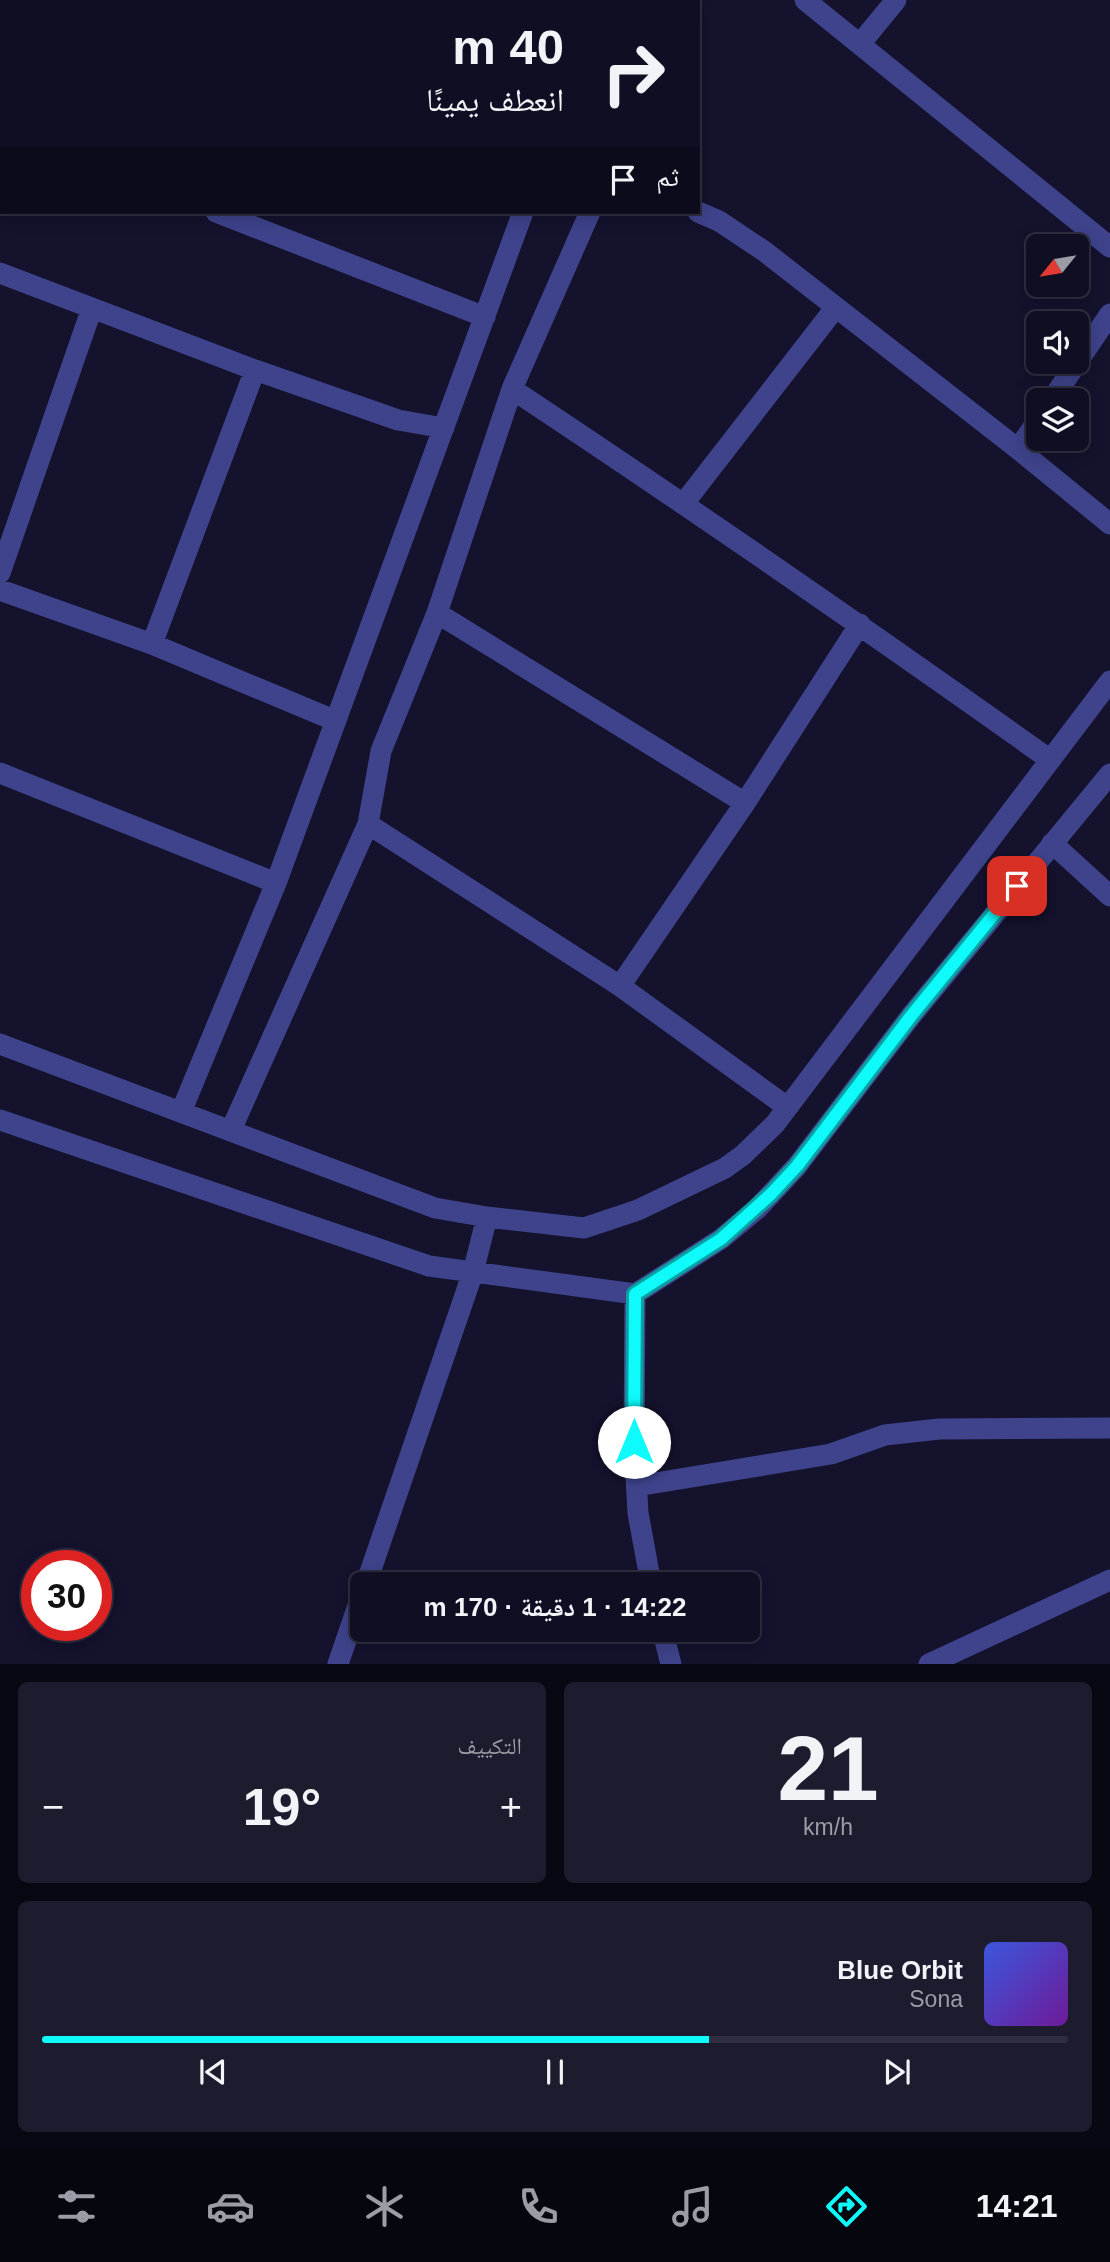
<!DOCTYPE html>
<html lang="ar">
<meta charset="utf-8">
<style>
body{margin:0;font-family:Helvetica,"Noto Naskh Arabic",sans-serif;background:#1d1c2f;color:#f1f3f6;direction:rtl;height:100vh;display:flex;flex-direction:column;font-size:26px;white-space:nowrap}
*{box-sizing:border-box;margin:0}
p{font-size:23px;color:#9b9ca5}
.icon{flex:none;width:38px;height:38px;fill:none;stroke:currentColor;stroke-width:2;stroke-linecap:round;stroke-linejoin:round}
.map{position:relative;height:1664px;overflow:hidden;direction:ltr}
.side{display:flex;flex-direction:column;gap:18px;padding:18px;background:#080813;flex:1}
.side>*{flex:none}
.top-card{position:absolute;left:0px;top:0px;width:700px;height:214px;box-shadow:0 4px 18px #0003,0 0 0 2px #2f2e40;direction:rtl;background:#0f0e22;color:#f1f3f6;overflow:hidden}
.needle{width:46px;rotate:240deg}
.tools{position:absolute;left:1026px;top:234px;display:grid;gap:14px}
.tools a{display:grid;place-items:center;width:63px;height:63px;border-radius:10px;background:#0f0e22;box-shadow:0 4px 18px #0003,0 0 0 2px #2f2e40;font-size:35px}
.speed{position:absolute;left:21px;top:1550px;display:flex;gap:14px;font-size:35px;font-weight:700;text-align:center}
.speed>*{display:grid;place-content:center;width:91px;height:91px;border-radius:50%;background:#0f0e22;box-shadow:0 4px 18px #0003,0 0 0 2px #2f2e40;line-height:1}
.speed .limit{border:10px solid #d22;background:#fff;color:#111}
.pin{position:absolute;display:grid;place-items:center;width:60px;height:60px;color:#fff;margin:-30px;border-radius:14px;box-shadow:0 4px 10px #0006}
.me{position:absolute;width:77px;margin:-38px;rotate:0deg;stroke-linejoin:round;filter:drop-shadow(0 0 5px #0008)}
.turn{display:flex;align-items:center;gap:24px;height:147px;padding:0 21px;font-size:32px}
.turn .icon{width:91px;height:91px;stroke-width:2.5}
.turn b{display:block;font-size:49px;line-height:60px}
.then{display:flex;align-items:center;height:66px;padding:0 21px;background:#0003;gap:14px;font-size:26px}
.big{font-size:52px;font-weight:700;line-height:1.1}
.side .widget{flex:1;display:flex;flex-direction:column;justify-content:center;gap:10px;min-width:0;padding:0 24px;border-radius:10px;background:#1d1c2f}
.side .dial{align-items:center;gap:0}
.dial b{font-size:91px;line-height:1}
.song{display:flex;align-items:center;gap:21px}
.cover{width:84px;height:84px;border-radius:10px;background:linear-gradient(135deg,hsl(230 70% 55%),hsl(280 70% 35%))}
.played{height:7px;border-radius:4px;background:linear-gradient(90deg,#0efafb 65%,#2f2e40 65%)}
.keys{display:flex;justify-content:space-around;direction:ltr}
.heat{display:flex;justify-content:space-between;align-items:center;font-size:38px;direction:ltr}
.side .tiles{flex:1;display:grid;gap:18px;grid-template-columns:1fr 1fr}
.widget:last-child{grid-column:span 2}
.trip{position:absolute;left:350px;top:1572px;width:410px;height:70px;border-radius:10px;background:#0f0e22;box-shadow:0 4px 18px #0003,0 0 0 2px #2f2e40;font-weight:700;line-height:70px;text-align:center;direction:rtl}
.tab-bar{display:flex;height:112px;justify-content:space-around;align-items:center;background:#06060e;color:#9b9ca5}
.tab-bar .icon{width:49px;height:49px}
.tab-bar .active{color:#0efafb}
.tab-bar b{font-size:32px;color:#f1f3f6}
.map>svg:first-child{display:block}
.lines{fill:none;stroke-linecap:round;stroke-linejoin:round}
.minor{stroke:#3e438b;stroke-width:21}
.route-casing{stroke:#09a2a3;stroke-width:18}
.route{stroke:#0efafb;stroke-width:12}
</style>
<div class="map">
<svg width="1110" height="1664" viewBox="0 0 1110 1664">
<rect width="100%" height="100%" fill="#14122d"/>
<g class="lines">
<path class="minor" d="M150 0 155 2
M805 0 1110 247
M601 2V0
M674 2 675 0
M860 44 896 0
M0 127 2 128
M216 212 485 317
M698 212 719 221 764 251 1018 449 1110 524
M0 273 255 370 398 420 444 428
M512 389C693 509 872 633 1049 759
M1051 401 1110 314
M1018 449 1038 420
M684 503 836 307
M0 573 92 308
M0 590 152 644 336 721
M437 613 745 803
M152 644 255 370
M0 773 276 883
M368 824 620 986 787 1107
M1052 843 1110 896
M620 986 745 803 860 624
M0 1044 435 1208 487 1217 584 1228 638 1210 725 1168 743 1155 775 1124 1110 681
M181 1112 276 883 523 212
M0 1120 429 1266 635 1294 721 1239 757 1209 797 1166 911 1016 1110 774
M231 1130 368 824 381 751 437 613 512 389 590 212
M635 1294 634 1442 638 1513 651 1584
M637 1486 831 1454 885 1435 939 1429 1110 1428
M366 1584 473 1272 487 1217
M662 1629 671 1664
M338 1664 362 1594
M929 1664 1110 1580"/>
</g>
<g class="lines">
<g class="route-casing">
<path id="route" d="M634 1442 635 1294 721 1239 771 1194 797 1166 911 1016 1017 886"/>
</g>
<use href="#route" class="route"/>
</g>
</svg>
<div class="tools">
<a><svg class="needle" viewBox="-14 -14 28 28"><path d="M0-13l5 13h-10z" fill="#e53935"/><path d="M0 13l5-13h-10z" fill="#9b9ca5"/></svg></a>
<a><svg class="icon" aria-label="sound" viewBox="0 0 24 24"><path d="M4 9h4l5-4v14l-5-4H4zM17 9q2 3 0 6"/></svg></a>
<a><svg class="icon" aria-label="layers" viewBox="0 0 24 24"><path d="M12 4l9 5-9 5-9-5zM3 14l9 5 9-5"/></svg></a>
</div>
<div class="speed"><div class="limit">30</div></div>
<div class="pin" style="left:1017px;top:886px;background:#d93025"><svg class="icon" aria-label="arrive" viewBox="0 0 24 24"><path d="M6 21V4h12l-3 4 3 4H6"/></svg></div>
<svg class="me" style="left:634px;top:1442px" viewBox="-20 -20 40 40"><circle r="19" fill="#fff"/><path d="M0-13L10 11 0 6-10 11z" fill="#0efafb"/></svg>
<div class="trip">14:22 · 1 دقيقة · 170 m</div>
<div class="top-card">
<div class="turn"><svg class="icon" aria-label="right" viewBox="0 0 24 24"><path d="M7 20v-9h11M14 6l5 5-5 5"/></svg><div><b>40 m</b>انعطف يمينًا</div></div>
<div class="then">ثم<svg class="icon" aria-label="arrive" viewBox="0 0 24 24"><path d="M6 21V4h12l-3 4 3 4H6"/></svg></div>
</div>
</div>
<section class="side">
<div class="tiles">
<div class="widget dial"><b>21</b><p>km/h</p></div>
<div class="widget"><p>التكييف</p>
<div class="heat"><a>−</a><b class="big">19°</b><a>+</a></div>
</div>
<div class="widget">
<div class="song"><i class="cover"></i><div><b>Blue Orbit</b><p>Sona</p></div></div>
<div class="played"></div>
<div class="keys"><svg class="icon" aria-label="previous" viewBox="0 0 24 24"><path d="M18 5L8 12l10 7zM5 5v14"/></svg><svg class="icon" aria-label="pause" viewBox="0 0 24 24"><path d="M8 5v14M16 5v14"/></svg><svg class="icon" aria-label="next" viewBox="0 0 24 24"><path d="M6 5l10 7-10 7zM19 5v14"/></svg></div>
</div>
</div>
</section>
<nav class="tab-bar">
<b>14:21</b>
<svg class="icon active" aria-label="directions" viewBox="0 0 24 24"><path d="M12 3l9 9-9 9-9-9zM9 14v-3h6M13 9l2 2-2 2"/></svg>
<svg class="icon" aria-label="music" viewBox="0 0 24 24"><path d="M9 18V5l10-2v13"/><circle cx="6" cy="18" r="3"/><circle cx="16" cy="16" r="3"/></svg>
<svg class="icon" aria-label="phone" viewBox="0 0 24 24"><path d="M5 4h4l2 5-3 2q2 4 5 5l2-3 5 2v4C11 20 4 13 5 4z"/></svg>
<svg class="icon" aria-label="climate" viewBox="0 0 24 24"><path d="M12 3v18M4 7l16 10M4 17L20 7"/></svg>
<svg class="icon" aria-label="car" viewBox="0 0 24 24"><path d="M5 17H2v-5l4-1 3-4h7l3 4 3 1v5h-3M9 17h6M6 11h13"/><circle cx="7" cy="17" r="2"/><circle cx="17" cy="17" r="2"/></svg>
<svg class="icon" aria-label="filters" viewBox="0 0 24 24"><path d="M4 7h16M4 17h16"/><circle cx="9" cy="7" r="2"/><circle cx="15" cy="17" r="2"/></svg>
</nav>
